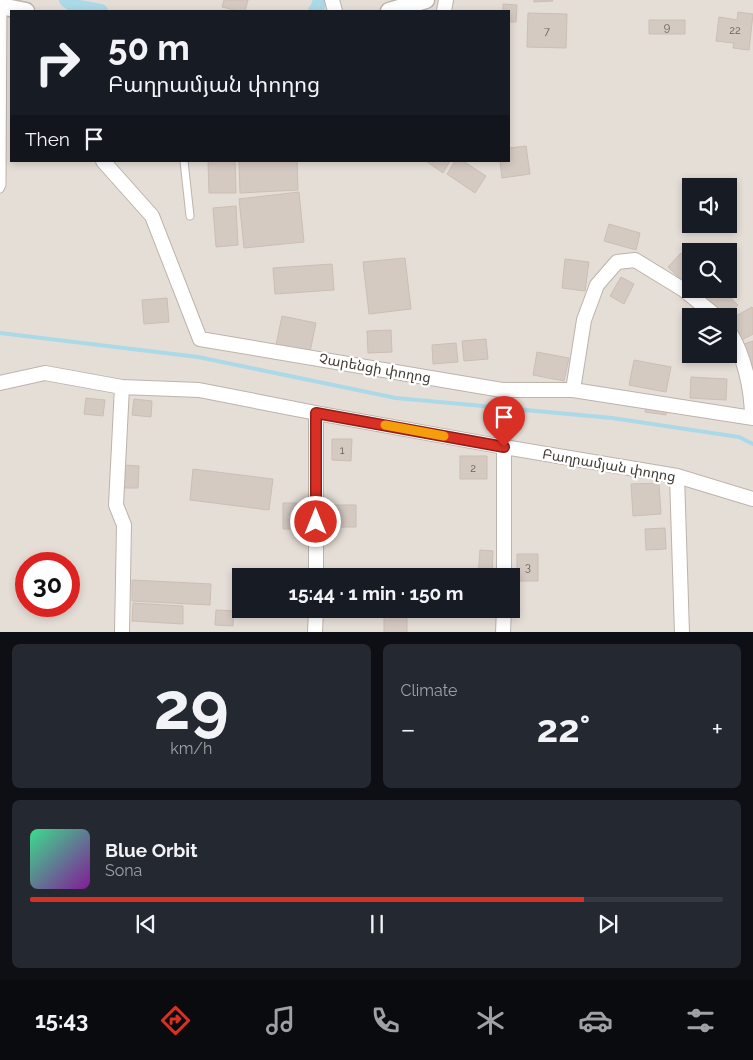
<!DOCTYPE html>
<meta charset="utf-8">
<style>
body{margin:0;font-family:Raleway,"Noto Sans Armenian",sans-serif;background:#242831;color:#f1f3f6;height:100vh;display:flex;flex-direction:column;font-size:19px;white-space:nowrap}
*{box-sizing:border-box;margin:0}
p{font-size:16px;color:#9ea1a6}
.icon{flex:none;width:28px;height:28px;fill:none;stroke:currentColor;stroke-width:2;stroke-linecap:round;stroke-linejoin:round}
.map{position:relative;height:632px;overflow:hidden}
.sheet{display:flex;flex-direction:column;gap:12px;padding:12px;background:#0d0f14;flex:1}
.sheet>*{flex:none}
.top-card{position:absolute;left:10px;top:10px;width:500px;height:152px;border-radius:0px;box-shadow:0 2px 8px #0003;background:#171b24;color:#f1f3f6;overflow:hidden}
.controls{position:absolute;left:682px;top:178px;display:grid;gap:10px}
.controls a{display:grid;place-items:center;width:55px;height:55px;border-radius:0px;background:#171b24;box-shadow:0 2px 8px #0003;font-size:25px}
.speed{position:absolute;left:15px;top:552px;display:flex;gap:10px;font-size:25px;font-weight:700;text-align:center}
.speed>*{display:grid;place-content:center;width:65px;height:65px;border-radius:50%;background:#171b24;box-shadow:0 2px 8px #0003;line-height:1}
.speed .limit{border:8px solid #d22;background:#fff;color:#111}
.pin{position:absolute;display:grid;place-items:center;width:42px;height:42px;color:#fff;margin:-51px -21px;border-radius:50% 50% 50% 0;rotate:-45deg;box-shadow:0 0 5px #0007}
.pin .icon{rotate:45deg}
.me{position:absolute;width:55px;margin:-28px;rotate:0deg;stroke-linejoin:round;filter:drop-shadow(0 0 4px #0008)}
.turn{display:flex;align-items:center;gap:18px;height:105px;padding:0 15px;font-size:22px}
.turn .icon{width:65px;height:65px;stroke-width:2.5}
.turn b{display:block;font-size:35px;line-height:42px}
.then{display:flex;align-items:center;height:48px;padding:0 15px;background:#0003;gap:10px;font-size:19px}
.big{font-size:38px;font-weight:700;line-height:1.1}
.sheet .widget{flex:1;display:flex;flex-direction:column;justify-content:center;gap:8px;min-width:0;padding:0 18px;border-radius:8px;background:#242831}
.sheet .dial{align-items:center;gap:0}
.dial b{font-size:65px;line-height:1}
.song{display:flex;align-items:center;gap:15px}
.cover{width:60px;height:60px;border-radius:8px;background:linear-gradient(135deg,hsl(150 70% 55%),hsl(290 70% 35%))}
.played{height:5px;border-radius:2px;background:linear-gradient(90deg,#d93025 80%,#363941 80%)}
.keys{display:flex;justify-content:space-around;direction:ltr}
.heat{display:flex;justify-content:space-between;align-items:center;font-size:28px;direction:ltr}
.sheet .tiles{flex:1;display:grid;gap:12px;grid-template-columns:1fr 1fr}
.widget:last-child{grid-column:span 2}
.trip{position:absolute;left:232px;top:568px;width:288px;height:50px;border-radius:0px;background:#171b24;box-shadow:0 2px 8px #0003;font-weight:700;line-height:50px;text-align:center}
.tabs{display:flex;height:80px;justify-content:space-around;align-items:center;background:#090b0e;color:#9ea1a6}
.tabs .icon{width:35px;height:35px}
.tabs .on{color:#d93025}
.tabs b{font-size:22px;color:#f1f3f6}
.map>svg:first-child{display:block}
.residential{fill:#e5ded7;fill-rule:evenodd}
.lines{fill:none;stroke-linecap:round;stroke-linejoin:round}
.stream{stroke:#acd9e7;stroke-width:4}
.canal{stroke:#acd9e7;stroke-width:14}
.building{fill:#d5cac2;stroke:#ccbeb3}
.service-casing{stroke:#bcb3ac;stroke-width:9}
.minor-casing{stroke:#bcb3ac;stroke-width:16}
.tertiary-casing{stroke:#bcb3ac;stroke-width:19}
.service{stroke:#fff;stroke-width:7}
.minor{stroke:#fff;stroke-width:14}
.tertiary{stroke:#fff;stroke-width:16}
.route-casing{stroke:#8d1f18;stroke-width:12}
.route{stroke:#d93025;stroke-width:9}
.slow{stroke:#f59e0b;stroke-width:9}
.labels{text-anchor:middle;stroke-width:4.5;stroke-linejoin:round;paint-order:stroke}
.number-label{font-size:11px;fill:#68605a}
.street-label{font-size:14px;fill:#443d37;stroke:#fff}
</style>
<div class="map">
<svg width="753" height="633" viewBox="0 0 753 633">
<rect width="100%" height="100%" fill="#f2ede8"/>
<path class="residential" d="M0 0H753V632H0ZM11 11H509V161H11ZM691 186H729V224H691ZM691 251H729V289H691ZM691 316H729V354H691ZM26 564H69V606H26ZM241 576H511V609H241Z"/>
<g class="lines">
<path class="stream" d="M0 333 198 357 396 398 612 418 739 437 753 444"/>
<path class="canal" d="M66 0 74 6 101 11
M315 11 318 6 320 0"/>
</g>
<path class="building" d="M224 0H248L245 11H238L222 7Z
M534 0H552L553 1 534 2Z
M503 4 517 5 516 22H509V11H503Z
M738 12 753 14 749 50 733 48 734 43 716 41 719 17 737 20Z
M528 13 567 14 566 48 527 47Z
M649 20H685V34H649Z
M526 146 530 174 502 178 500 161H509V148Z
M208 161H235L236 193H209Z
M239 161H297L298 190 240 193Z
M426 161H450L443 173Z
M455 161H463L486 176 475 193 447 174Z
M299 192 304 242 244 248 239 199Z
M236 206 238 245 216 247 213 208Z
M609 224 640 233 636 250 604 241Z
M681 253 691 263V289L668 267Z
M405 258 411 309 369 314 363 262Z
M565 259 589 262 585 291 562 288Z
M332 264 334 290 275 294 273 268Z
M621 277 634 284 624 304 610 296Z
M703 289H721L738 305 728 316H723L699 294Z
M167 298 169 322 144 324 142 300Z
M752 307 753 309V334L740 341 729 320Z
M282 316 316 323 310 352 276 345Z
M391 330 392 352 368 353 367 331Z
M486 339 488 359 464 361 462 341Z
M753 341V365L750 366 744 344Z
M456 343 458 362 433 364 432 345Z
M537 352 569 358 564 381 533 375Z
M634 360 671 367 666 392 629 385Z
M691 377 727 379 726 400 690 398Z
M86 398 105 400 103 416 84 414Z
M134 399 152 401 151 417 132 415Z
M646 405 667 408 666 415 645 412Z
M332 439H352L351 461 332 460Z
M460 456H487V479H460Z
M125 465 139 466 138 488H124Z
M193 469 273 479 269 510 190 500Z
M659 483 661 514 633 516 631 484Z
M283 503H300V529H283Z
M334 505H356V527H335Z
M665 528 666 549 646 550 645 529Z
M480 550 493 551 492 576H478Z
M517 554H538V581H517Z
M132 580 211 584 210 605 132 601Z
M133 603 183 606V624L132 621Z
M282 609H300V611Z
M328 609H355L354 613H328Z
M384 609H407V633H384Z
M462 609H489V611H462Z
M216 610 234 611 233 626 215 625Z"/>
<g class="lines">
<g class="service-casing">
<path id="service" d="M184 161 190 216
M0 189 2 185 3 7"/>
</g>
<g class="minor-casing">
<path id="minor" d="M332 0 335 11
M444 11 446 0
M103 161 152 216 200 339 502 390H573L753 418
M729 331C744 354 752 390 752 418
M0 383 45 373 122 387 199 390 316 413 504 447 677 476 753 499
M122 387 116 505 124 525 122 633
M573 390 584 320 597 285 617 262 635 260 684 290 716 316
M677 476 682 633
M316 576V413
M504 576V447
M315 633 316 609
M503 633 504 609"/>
</g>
<g class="tertiary-casing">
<path id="tertiary" d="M0 6 26 11
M389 11 426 0"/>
</g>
<use href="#service" class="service"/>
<use href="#minor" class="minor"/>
<use href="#tertiary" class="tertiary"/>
</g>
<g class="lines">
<g class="route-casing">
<path id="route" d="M316 522V413L504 447"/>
</g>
<use href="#route" class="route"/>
<path class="slow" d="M385 425 444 436"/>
</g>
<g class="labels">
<g class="number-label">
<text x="667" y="31">9</text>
<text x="735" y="34">22</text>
<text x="547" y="35">7</text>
<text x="342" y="454">1</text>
<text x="473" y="472">2</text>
<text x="528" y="571">3</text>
</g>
<g class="street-label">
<text transform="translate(375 368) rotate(10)" y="5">Չարենցի փողոց</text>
<text transform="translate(609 465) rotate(10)" y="5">Բաղրամյան փողոց</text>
</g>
</g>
</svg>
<div class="controls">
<a><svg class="icon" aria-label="sound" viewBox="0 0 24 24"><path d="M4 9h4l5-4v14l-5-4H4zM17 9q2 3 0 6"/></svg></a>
<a><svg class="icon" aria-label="search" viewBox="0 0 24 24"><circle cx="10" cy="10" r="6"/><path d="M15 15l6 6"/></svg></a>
<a><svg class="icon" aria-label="layers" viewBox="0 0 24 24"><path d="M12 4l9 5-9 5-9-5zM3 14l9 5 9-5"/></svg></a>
</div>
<div class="speed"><div class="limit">30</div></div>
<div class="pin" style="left:504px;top:447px;background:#d93025"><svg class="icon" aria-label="arrive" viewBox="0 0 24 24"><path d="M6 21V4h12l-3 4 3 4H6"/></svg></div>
<svg class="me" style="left:316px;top:522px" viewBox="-20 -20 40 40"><circle r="17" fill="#d93025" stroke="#fff" stroke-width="3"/><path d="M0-11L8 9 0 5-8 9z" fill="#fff"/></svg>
<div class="trip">15:44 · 1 min · 150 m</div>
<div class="top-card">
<div class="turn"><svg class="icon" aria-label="right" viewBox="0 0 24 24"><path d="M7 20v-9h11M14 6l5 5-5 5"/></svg><div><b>50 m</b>Բաղրամյան փողոց</div></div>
<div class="then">Then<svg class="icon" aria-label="arrive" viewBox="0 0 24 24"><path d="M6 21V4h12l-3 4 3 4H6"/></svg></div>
</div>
</div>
<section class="sheet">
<div class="tiles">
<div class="widget dial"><b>29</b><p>km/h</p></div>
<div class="widget"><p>Climate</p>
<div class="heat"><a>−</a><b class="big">22°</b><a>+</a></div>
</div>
<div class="widget">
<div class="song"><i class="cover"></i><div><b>Blue Orbit</b><p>Sona</p></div></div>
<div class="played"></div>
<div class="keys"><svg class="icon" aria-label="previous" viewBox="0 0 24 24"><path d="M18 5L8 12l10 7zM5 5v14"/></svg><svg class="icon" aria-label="pause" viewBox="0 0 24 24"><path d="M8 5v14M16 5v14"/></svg><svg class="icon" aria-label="next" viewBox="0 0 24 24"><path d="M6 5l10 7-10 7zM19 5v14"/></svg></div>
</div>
</div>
</section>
<nav class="tabs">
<b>15:43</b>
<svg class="icon on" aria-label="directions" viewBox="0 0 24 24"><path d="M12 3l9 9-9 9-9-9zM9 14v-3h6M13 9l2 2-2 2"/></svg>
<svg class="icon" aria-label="music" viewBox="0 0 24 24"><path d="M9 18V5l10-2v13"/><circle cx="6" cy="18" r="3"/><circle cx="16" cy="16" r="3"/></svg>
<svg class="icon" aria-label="phone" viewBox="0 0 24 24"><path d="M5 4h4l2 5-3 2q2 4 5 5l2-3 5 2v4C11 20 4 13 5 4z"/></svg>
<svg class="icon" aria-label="climate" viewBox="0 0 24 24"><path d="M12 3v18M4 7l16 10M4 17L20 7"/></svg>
<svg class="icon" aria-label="car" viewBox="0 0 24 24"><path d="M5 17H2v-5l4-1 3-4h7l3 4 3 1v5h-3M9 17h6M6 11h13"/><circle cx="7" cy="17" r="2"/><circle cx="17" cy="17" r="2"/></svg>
<svg class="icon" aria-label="filters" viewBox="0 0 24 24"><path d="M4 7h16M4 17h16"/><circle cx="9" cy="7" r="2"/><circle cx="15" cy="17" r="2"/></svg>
</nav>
